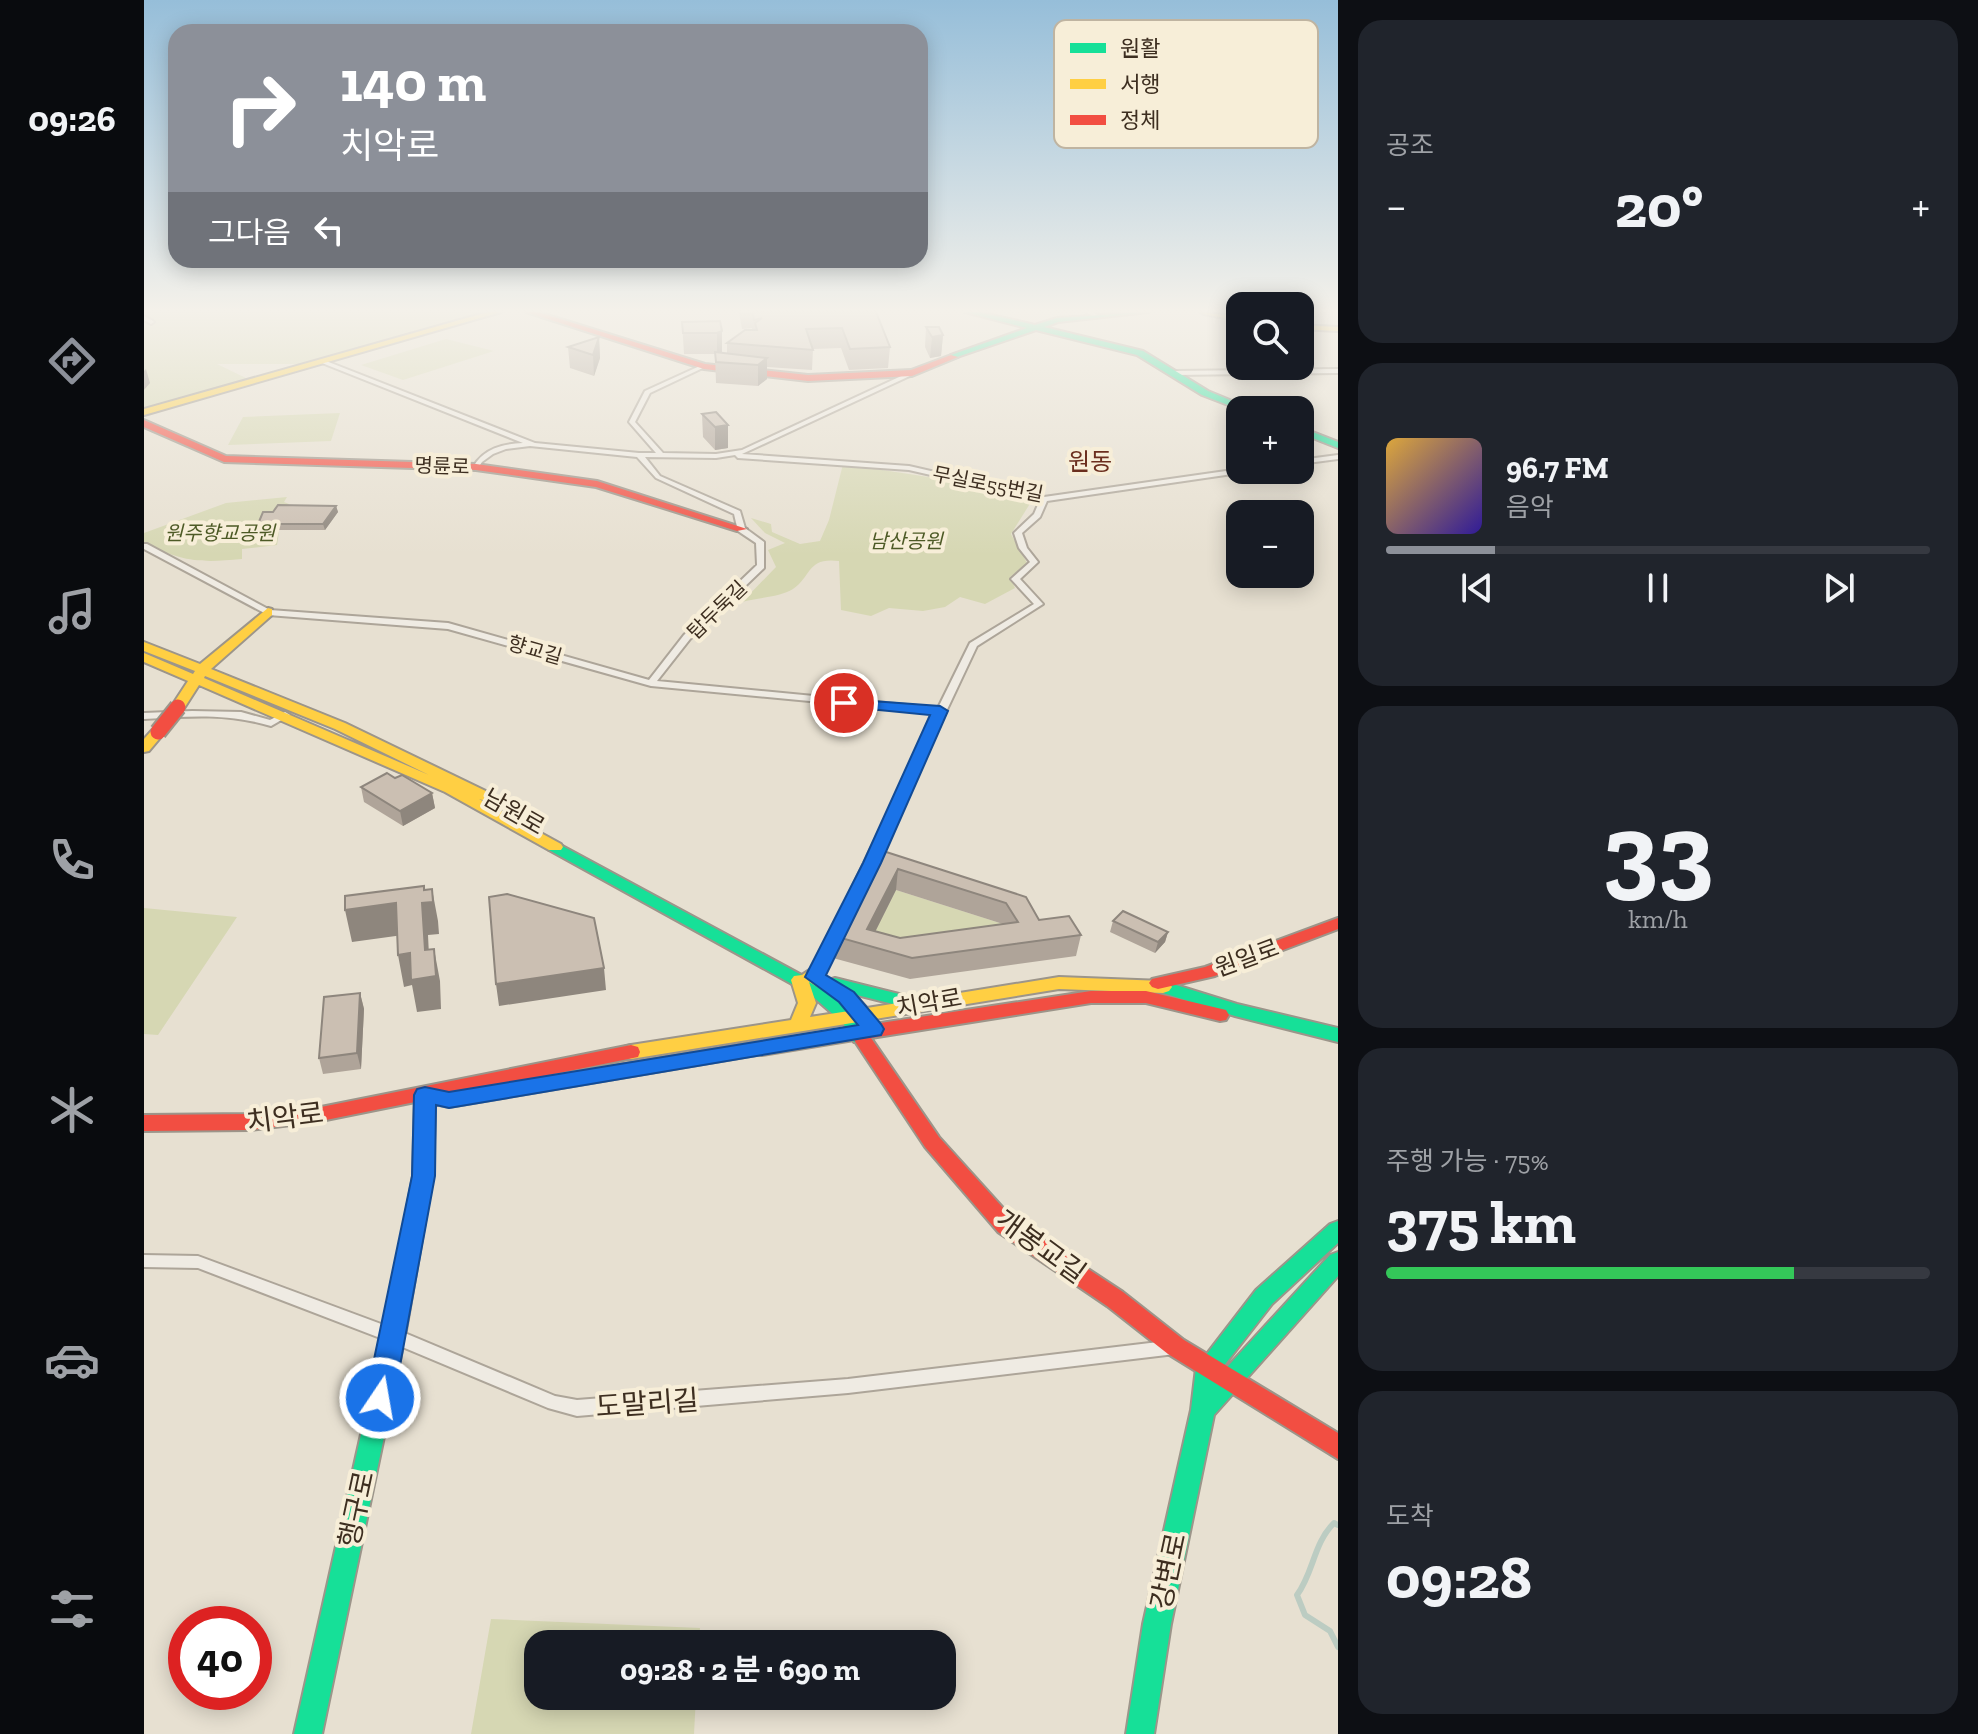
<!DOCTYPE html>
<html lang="ko">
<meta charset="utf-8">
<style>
body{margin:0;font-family:"Zilla Slab","Noto Sans KR",serif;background:#20242c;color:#f1f3f6;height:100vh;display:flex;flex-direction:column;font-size:30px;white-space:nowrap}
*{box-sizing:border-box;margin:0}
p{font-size:26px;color:#9ea1a6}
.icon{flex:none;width:44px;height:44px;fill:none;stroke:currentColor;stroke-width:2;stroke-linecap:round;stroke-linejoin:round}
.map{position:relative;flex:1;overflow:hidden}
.details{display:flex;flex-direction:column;gap:20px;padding:20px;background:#0d0f14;width:640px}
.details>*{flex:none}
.guide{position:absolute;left:24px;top:24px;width:760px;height:244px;border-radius:24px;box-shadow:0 4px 20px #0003;background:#8c9099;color:#fff;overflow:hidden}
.fabs{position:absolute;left:1082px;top:292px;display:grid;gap:16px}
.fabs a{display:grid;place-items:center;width:88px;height:88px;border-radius:16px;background:#171b24;box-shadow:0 4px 20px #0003;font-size:40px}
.speed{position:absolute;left:24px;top:1606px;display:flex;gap:16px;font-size:40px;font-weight:700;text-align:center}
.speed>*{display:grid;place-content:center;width:104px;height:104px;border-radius:50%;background:#171b24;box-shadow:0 4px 20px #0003;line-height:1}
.speed .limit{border:12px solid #d22;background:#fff;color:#111}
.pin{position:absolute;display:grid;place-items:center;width:68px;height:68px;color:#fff;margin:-34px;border:4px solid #fff;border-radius:50%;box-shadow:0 2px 8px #0007}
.me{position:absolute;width:88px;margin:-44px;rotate:12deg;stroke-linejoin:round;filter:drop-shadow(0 0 6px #0008)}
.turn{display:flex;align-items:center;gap:28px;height:168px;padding:0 40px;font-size:36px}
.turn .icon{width:104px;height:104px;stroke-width:2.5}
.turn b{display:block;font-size:56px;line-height:68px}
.then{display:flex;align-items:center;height:76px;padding:0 40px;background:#0003;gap:16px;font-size:30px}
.big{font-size:60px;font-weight:700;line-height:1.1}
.details .widget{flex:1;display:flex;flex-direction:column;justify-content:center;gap:12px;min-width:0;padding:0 28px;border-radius:24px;background:#20242c}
.details .dial{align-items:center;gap:0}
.dial b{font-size:104px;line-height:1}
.song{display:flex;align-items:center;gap:24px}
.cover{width:96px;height:96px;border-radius:12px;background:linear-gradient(135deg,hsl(40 70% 55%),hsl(250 70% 35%))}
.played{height:8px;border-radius:4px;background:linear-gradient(90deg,#8c9099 20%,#363941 20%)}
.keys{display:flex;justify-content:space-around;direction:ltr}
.heat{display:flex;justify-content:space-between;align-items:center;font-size:44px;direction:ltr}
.charge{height:12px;border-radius:6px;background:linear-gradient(90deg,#34c759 75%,#363941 0)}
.trip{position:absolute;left:380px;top:1630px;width:432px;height:80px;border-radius:24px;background:#171b24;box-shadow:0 4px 20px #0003;font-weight:700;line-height:80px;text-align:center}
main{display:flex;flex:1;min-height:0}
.tabs{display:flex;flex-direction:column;width:144px;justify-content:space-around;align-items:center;background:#090b0e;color:#9ea1a6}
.tabs .icon{width:56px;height:56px}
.tabs .on{color:#8c9099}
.tabs b{font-size:36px;color:#f1f3f6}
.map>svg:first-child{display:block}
.green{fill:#d6d7b3}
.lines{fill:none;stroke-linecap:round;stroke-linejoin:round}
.stream{stroke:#bcccc2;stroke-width:6}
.street-casing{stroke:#ada599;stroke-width:4}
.fast-casing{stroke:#9c958a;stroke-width:4}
.slow-casing{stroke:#9c958a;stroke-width:4}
.jam-casing{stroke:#9c958a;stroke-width:4}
.street{fill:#efebe3;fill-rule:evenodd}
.fast{fill:#16e098;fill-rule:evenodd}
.slow{fill:#ffcf43;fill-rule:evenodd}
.jam{fill:#f24e42;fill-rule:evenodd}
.jam-bridge-casing{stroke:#9c958a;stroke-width:19;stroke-linecap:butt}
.jam-bridge{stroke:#f24e42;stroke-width:15}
.wall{fill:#afa499;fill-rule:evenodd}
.shaded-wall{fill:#8e867d}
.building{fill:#cbbfb2;stroke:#8e867d;stroke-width:2;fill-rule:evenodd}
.route{fill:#1a73e8;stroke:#114b97;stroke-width:2}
.labels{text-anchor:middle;stroke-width:8;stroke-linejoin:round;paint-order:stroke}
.far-street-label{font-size:20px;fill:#3d2e20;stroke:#f7eed8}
.far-park-label{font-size:20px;font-style:italic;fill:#4d5a26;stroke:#f7eed8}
.far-quarter-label{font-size:24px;fill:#6b2e1e;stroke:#f7eed8}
.street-label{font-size:24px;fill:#3d2e20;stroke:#f7eed8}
.near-street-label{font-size:28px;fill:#3d2e20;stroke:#f7eed8}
.key{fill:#f7eed8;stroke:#bfb4a1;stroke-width:2}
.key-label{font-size:22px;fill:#3d2e20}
</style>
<main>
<nav class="tabs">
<b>09:26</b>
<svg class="icon on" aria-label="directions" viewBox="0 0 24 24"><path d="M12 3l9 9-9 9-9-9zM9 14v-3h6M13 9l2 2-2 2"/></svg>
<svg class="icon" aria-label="music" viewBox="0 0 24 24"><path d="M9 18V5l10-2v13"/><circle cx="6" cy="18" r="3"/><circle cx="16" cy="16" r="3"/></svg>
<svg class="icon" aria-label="phone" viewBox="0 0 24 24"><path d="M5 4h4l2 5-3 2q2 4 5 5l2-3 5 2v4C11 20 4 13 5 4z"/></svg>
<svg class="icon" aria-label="climate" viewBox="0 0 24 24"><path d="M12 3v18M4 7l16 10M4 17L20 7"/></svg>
<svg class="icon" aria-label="car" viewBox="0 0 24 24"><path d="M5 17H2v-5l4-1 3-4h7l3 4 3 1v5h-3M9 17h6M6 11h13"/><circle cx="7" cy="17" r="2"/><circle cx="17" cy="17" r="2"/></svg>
<svg class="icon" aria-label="filters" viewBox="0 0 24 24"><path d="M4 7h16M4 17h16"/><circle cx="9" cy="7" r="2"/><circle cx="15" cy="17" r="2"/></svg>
</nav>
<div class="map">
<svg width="1194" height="1734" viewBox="0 0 1194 1734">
<rect width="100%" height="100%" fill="#e7e0d1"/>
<path class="green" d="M0 312H342L155 364H73L106 380 0 409Z
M302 339 350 351 259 380 217 365Z
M196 413 187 441 84 445 99 417Z
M699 464 811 481 887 502 867 534 883 563 866 577 871 588 841 604 816 597 801 607 779 611 745 608 727 616 697 610 695 561C663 557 668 576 649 589 636 597 613 598 598 602L632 567 624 550 641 543 621 533 607 518 627 524 628 532 656 544 676 541 685 520Z
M143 497 140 502 145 504C136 515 123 518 114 531L135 532 133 545 98 549V559C56 563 37 562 0 542V533L82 503Z
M752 890 859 924 871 944 721 951Z
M0 908 93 917 14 1035 0 1034Z
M347 1619 556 1628 555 1644H394V1696H552L550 1734H327Z"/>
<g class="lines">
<path class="stream" d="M1194 1525 1190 1523C1169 1544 1170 1572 1153 1595L1161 1615 1186 1631 1194 1647"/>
<g class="street-casing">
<path id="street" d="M942 312H949L954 315 949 316Z
M0 316 9 321 10 322 7 324 0 320Z
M178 361H182L391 443 495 453H512L485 422 501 391 558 365 563 366 506 393 491 422 519 453 572 454 598 450 768 371 771 373 770 374 598 454 765 466 900 497 1096 469 1105 470 1102 472 903 501 896 517 878 533 883 548 894 562 876 579 899 604 833 646 677 977 675 980H667L665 977 792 713 507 686 304 629 124 615 0 549V544H3L126 610 304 623 505 680 540 635 613 565 612 543 594 531 590 514 512 478 493 457 386 446 362 449 349 454 338 462 334 468H330L329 467C340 448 359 444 379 443L178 363ZM591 455 594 458 765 470 896 500 890 514 870 533 875 548 886 562 867 579 890 604 826 643 794 708 513 681 546 639 620 568V542L601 528 596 511 516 476 501 457 572 458Z
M1194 369V373L1031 375 1028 373 1031 371Z
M1194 455V459L1156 464V460Z
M48 711 97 712 126 720 141 712 146 715 127 726C83 713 45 716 0 719V713Z
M0 1255 54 1256 256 1331 411 1396 433 1400 704 1379 1031 1340 1037 1342 1039 1347 1037 1352 1031 1354 704 1393 433 1416 404 1408 244 1341 54 1268 0 1267Z"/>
</g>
<g class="fast-casing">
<path id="fast" d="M821 312H835L891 325 913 318 1005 312 914 322 900 327 999 351 1064 391 1110 410H1097L1058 395 993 355 892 330 807 359V355L883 328Z
M1156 427 1194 442V448L1156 433Z
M411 842 678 986 711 1013 726 1037 724 1042H710L699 1023 666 994 405 850 403 847Z
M691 978 775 999 778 1003 775 1007 769 1009 685 988 682 984 685 980Z
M1019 981 1093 1004 1194 1028V1042L1091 1016 1013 991 1010 987 1013 983Z
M618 1041 625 1043 627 1048 625 1053 305 1107 291 1104 289 1176 261 1336 178 1734H150L239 1336 269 1176 271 1095 274 1090 282 1088 305 1093Z
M1194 1221V1243L1128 1304 1075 1372V1376L1186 1255 1194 1252V1276L1070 1415 1027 1624 1010 1734H982L999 1624 1047 1410 1052 1368 1112 1290 1186 1224Z"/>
</g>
<g class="slow-casing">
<path id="slow" d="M344 312H357L0 415V409Z
M1056 312 1096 317V321L1060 314Z
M1156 325 1194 327V331L1156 329Z
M124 608 128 609V615L67 669 201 723 350 795 352 798 350 801 345 802 335 799 417 844 419 847 417 850H405L301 792 55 685 39 710H29L27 707 44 681 0 662V653L49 674 51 671 0 651V642L56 664ZM61 676 191 729 285 775 60 678Z
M14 728 21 732 5 751 0 752V739L9 729Z
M667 969 709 993 723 1008 915 977 1019 981 1025 983 1028 987 1025 991 1019 993 915 989 731 1019 729 1025 723 1026 714 1022 487 1059 480 1057 478 1052 480 1047 487 1045 647 1020 654 1003 647 980 650 976 658 975ZM665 982 697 1001 705 1011 666 1017 672 1003Z"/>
</g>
<g class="jam-casing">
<path id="jam" d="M382 312H394L561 364 664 375 767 370 807 355 814 357 768 376 664 381 560 369Z
M0 420 82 456 332 464 453 481 603 529 593 531 452 487 332 470 80 462 0 427Z
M1194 918V929L1071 976 1014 989 1008 987 1005 983 1008 979 1061 967Z
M947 991H1002L1082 1010 1085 1015 1082 1020 1076 1021 1002 1003H947L727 1038 795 1137 870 1220 979 1292 1040 1340 1194 1433V1459L1024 1354 963 1306 854 1232 781 1147 710 1040 618 1055 611 1053 609 1048 611 1043 618 1041Z
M487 1045 494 1047 496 1052 494 1057 172 1122 106 1130 0 1131V1115L106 1114 172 1108Z"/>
</g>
<use href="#street" class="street"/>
<use href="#fast" class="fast"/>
<use href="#slow" class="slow"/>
<use href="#jam" class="jam"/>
<g class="jam-bridge-casing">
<path id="jam-bridge" d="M14 732 34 707"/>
</g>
<use href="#jam-bridge" class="jam-bridge"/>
</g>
<path class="wall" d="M595 312H732L746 347 744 368 705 370 697 348 669 349 668 370 623 367V379L614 386 572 383 571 354H540L538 322 576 321 578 352 576 353H583V343L608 330V328L598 329Z
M782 327 799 335 797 356 786 358 781 347Z
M455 337 456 358 450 376 426 368 424 347Z
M558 414 584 425V448L571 450 559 437Z
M192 506 194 512 181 530H116L114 524 129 512Z
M251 778 288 793 291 808 259 826 220 802 217 787Z
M736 850 882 897 895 920 937 935 932 956 766 979 689 958 690 936ZM752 890 859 924 756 938 731 932Z
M969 921 1024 932 1021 942 1011 953 966 932Z
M216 993 220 1009 217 1069 179 1074 175 1058Z"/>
<path class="shaded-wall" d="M578 331V352L573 354V333Z
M799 335 797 356 786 358 788 337Z
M455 337 456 358 450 376 449 355Z
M623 358V379L614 386V365Z
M2 369 6 383 0 390V371Z
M584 425V448L571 450V427Z
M192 506 194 512 181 530 179 524Z
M288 793 291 808 259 826 256 811Z
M754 869 752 890 724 946 723 929Z
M280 886 283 903 288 889 294 921 295 934 284 935 286 977 290 949 296 981 297 1009 273 1012 268 985 260 987 254 955 281 950 278 903Z
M252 903 259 935 208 942 201 910Z
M1024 932 1021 942 1011 953 1014 942Z
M460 968 462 990 355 1006 352 984Z
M216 993 220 1009 217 1069 213 1053Z"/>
<path class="building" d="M609 312H732L746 347 706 349 698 328 662 329 669 350 583 343 601 330H613L611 323 618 318 610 320Z
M576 321 578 331 573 333H539L538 322Z
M782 327H795L799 335 788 337Z
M455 337 449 355 424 347Z
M571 352 623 358 614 365 572 362Z
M572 412 584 425 571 427 558 414Z
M134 505 192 506 179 524H114L119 512H129Z
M243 773 251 778 258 775 288 793 256 811 217 787Z
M736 850 882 897 895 920 925 916 937 935 768 958 690 936ZM754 869 862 903 874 922 756 938 723 929Z
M280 886V890L288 889 289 902 278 903 281 950 290 949 292 976 267 980 266 953 254 955 252 903 201 910V896Z
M363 894 450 918 460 968 352 984 345 897Z
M979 911 1024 932 1014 942 969 921Z
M216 993 213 1053 175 1058 180 997Z"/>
<linearGradient id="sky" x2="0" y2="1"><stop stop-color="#96bed9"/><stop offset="0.56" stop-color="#f4f1ea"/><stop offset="1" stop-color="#f4f1ea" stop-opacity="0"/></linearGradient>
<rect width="1194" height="555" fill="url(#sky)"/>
<path class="route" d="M700 699 796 706 804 711 737 863 682 975 710 992 737 1024 740 1029 737 1035 305 1108 292 1105 291 1176 250 1398 246 1407 236 1410 226 1407 222 1398 268 1176 270 1095 273 1089 281 1087 305 1092 714 1025 695 1002 661 977 719 863 786 715 695 706V700Z"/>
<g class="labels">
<g class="far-street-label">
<text transform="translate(298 466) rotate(2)" y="7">명륜로</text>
<text transform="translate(844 484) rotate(11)" y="7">무실로55번길</text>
<text transform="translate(573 610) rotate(-44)" y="7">탑두둑길</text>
<text transform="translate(391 650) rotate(16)" y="7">향교길</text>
</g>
<g class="far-park-label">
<text x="76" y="540">원주향교공원</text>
<text x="762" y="548">남산공원</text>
</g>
<g class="far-quarter-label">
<text x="946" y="470">원동</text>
</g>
<g class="street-label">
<text transform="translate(370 812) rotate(30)" y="8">남원로</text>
<text transform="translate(1103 958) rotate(-20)" y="8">원일로</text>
<text transform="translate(785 1003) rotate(-10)" y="8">치악로</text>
</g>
<g class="near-street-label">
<text transform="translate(141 1117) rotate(-7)" y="10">치악로</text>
<text transform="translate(897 1246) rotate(36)" y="10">개봉교길</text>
<text transform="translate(503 1403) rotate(-4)" y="10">도말리길</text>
<text transform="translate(212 1509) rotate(-78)" y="10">행구로</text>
<text transform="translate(1024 1571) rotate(-78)" y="10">강변로</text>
</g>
</g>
<rect x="910" y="20" width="264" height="128" rx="12" class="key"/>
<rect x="926" y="43" width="36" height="10" fill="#16e098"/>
<rect x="926" y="79" width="36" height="10" fill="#ffcf43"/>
<rect x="926" y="115" width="36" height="10" fill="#f24e42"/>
<g class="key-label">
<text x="976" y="56">원활</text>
<text x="976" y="92">서행</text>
<text x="976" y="128">정체</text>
</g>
</svg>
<div class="fabs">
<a><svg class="icon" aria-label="search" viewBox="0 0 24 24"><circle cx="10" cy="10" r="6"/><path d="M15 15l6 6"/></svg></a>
<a>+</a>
<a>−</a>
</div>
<div class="speed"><div class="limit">40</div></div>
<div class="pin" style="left:700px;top:703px;background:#d93025"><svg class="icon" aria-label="arrive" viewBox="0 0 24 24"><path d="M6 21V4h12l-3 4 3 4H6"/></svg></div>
<svg class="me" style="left:236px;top:1398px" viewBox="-20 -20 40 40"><circle r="17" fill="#1a73e8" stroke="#fff" stroke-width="3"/><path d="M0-11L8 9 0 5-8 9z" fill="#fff"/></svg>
<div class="trip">09:28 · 2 분 · 690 m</div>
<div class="guide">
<div class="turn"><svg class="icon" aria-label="right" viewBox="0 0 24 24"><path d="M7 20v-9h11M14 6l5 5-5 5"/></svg><div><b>140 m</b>치악로</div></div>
<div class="then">그다음<svg class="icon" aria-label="left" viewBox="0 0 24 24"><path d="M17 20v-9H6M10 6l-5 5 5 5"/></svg></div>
</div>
</div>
<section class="details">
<div class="widget"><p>공조</p>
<div class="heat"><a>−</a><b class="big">20°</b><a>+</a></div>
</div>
<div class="widget">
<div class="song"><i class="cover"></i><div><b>96.7 FM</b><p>음악</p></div></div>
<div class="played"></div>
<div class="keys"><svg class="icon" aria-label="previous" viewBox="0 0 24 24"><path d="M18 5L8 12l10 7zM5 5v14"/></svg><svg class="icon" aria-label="pause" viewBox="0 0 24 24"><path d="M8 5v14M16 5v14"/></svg><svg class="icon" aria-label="next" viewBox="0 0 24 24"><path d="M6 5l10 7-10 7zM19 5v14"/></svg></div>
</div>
<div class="widget dial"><b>33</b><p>km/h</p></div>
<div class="widget"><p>주행 가능 · 75%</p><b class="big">375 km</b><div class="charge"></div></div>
<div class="widget"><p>도착</p><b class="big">09:28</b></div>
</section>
</main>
